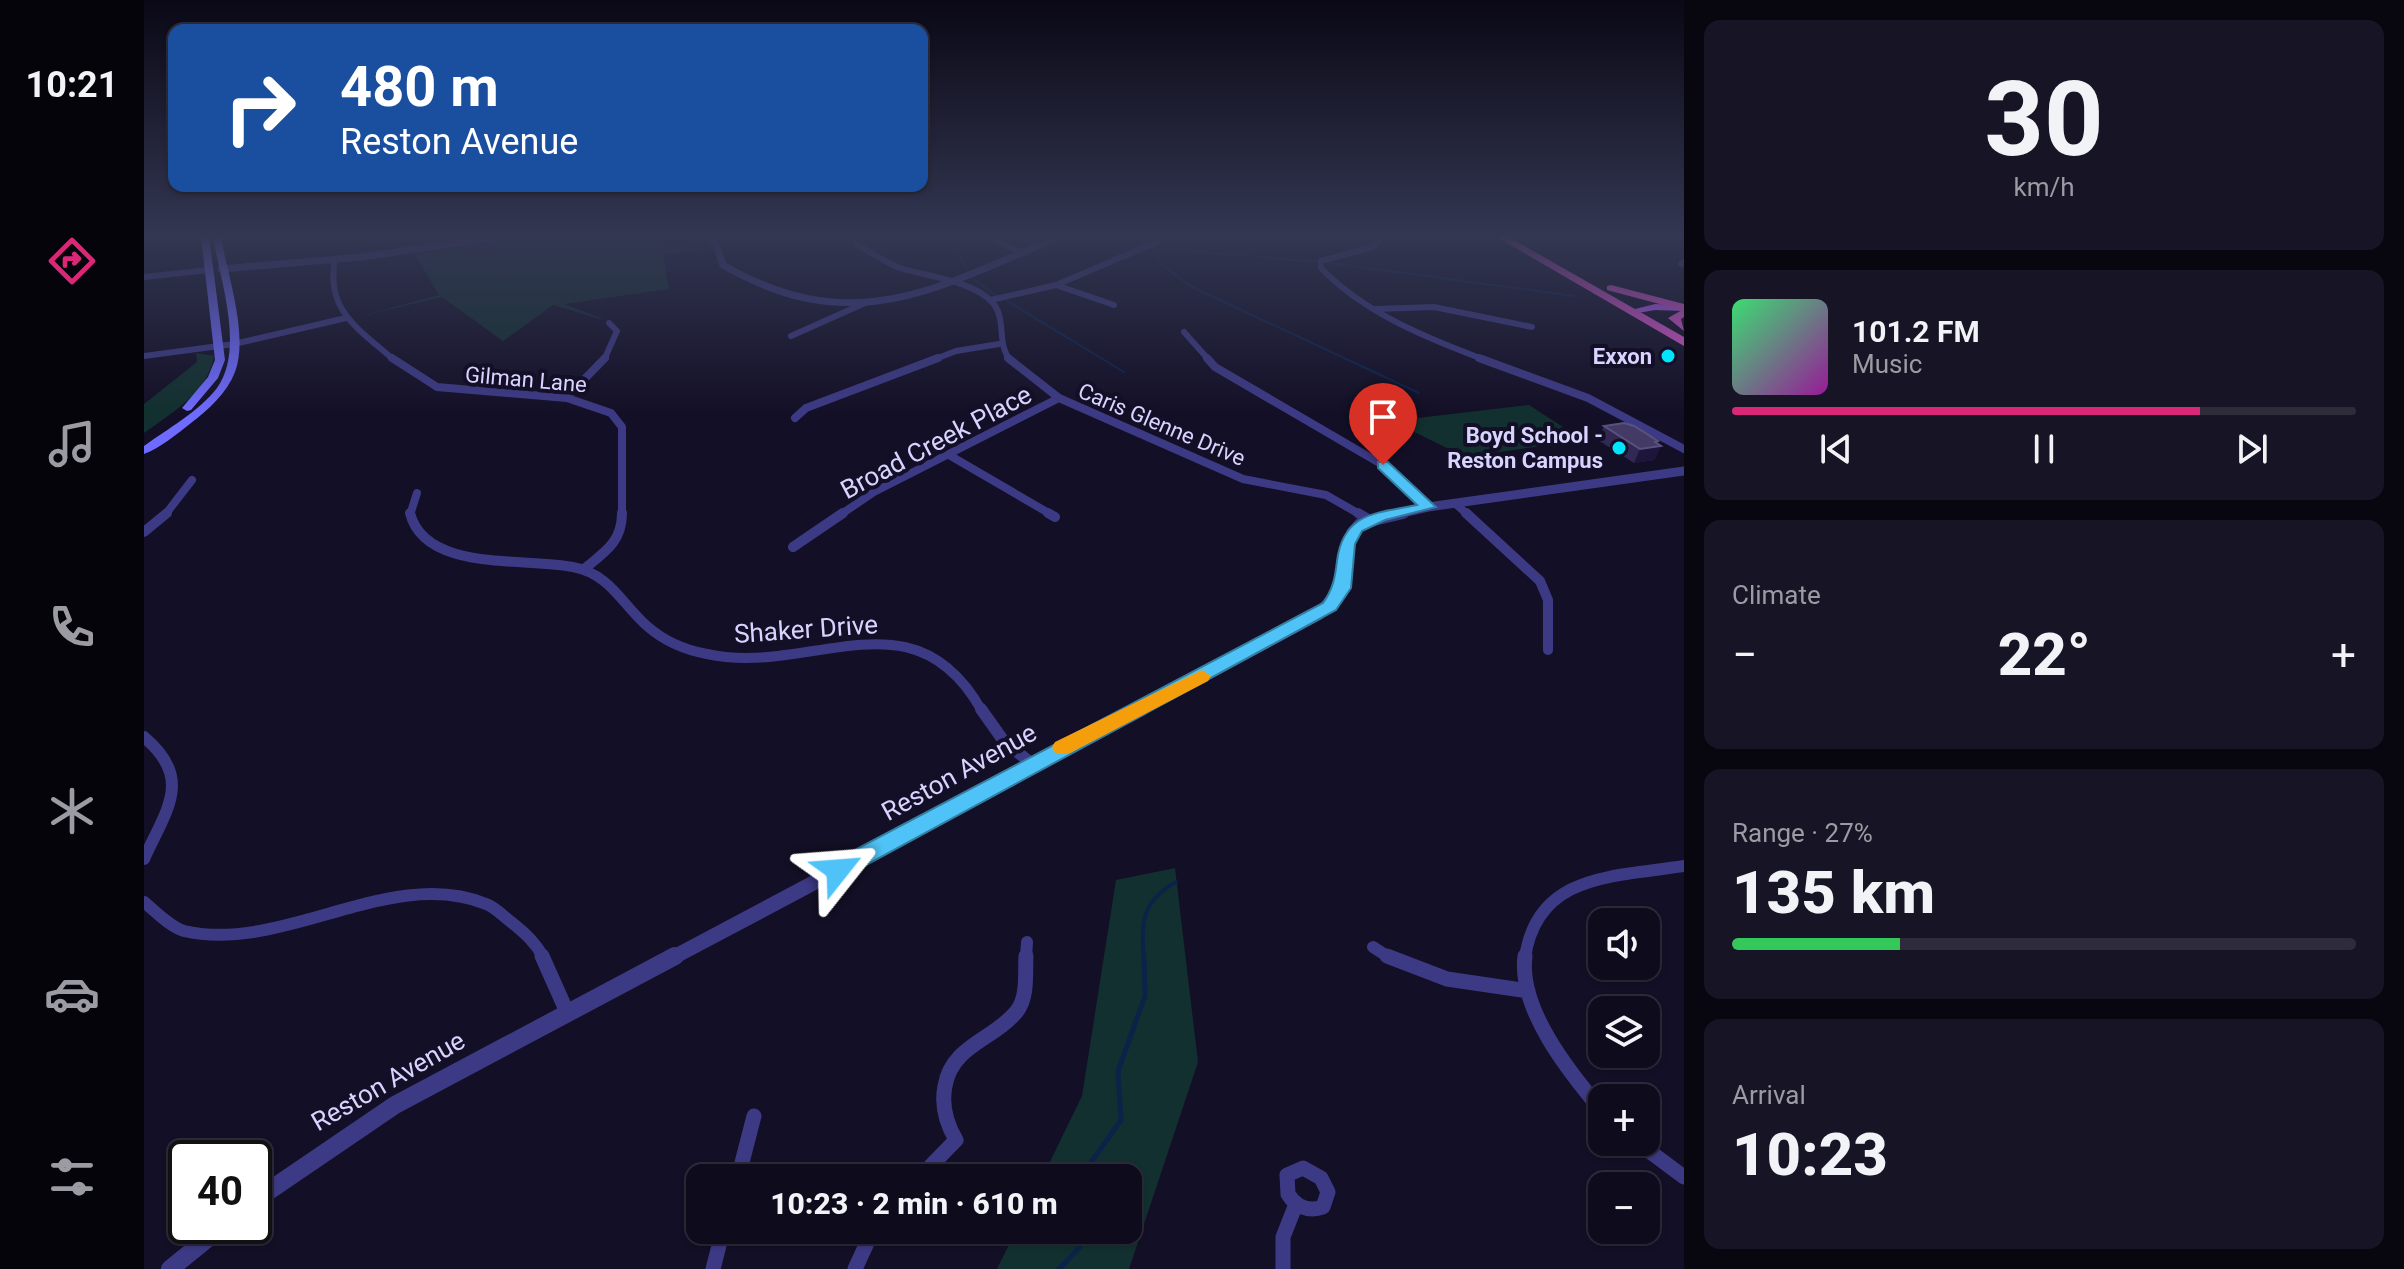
<!DOCTYPE html>
<meta charset="utf-8">
<style>
body{margin:0;font-family:Roboto,sans-serif;background:#171425;color:#f1f3f6;height:100vh;display:flex;flex-direction:column;font-size:30px;white-space:nowrap}
*{box-sizing:border-box;margin:0}
p{font-size:26px;color:#9b9ba3}
.icon{flex:none;width:44px;height:44px;fill:none;stroke:currentColor;stroke-width:2;stroke-linecap:round;stroke-linejoin:round}
.map{position:relative;flex:1;overflow:hidden}
.details{display:flex;flex-direction:column;gap:20px;padding:20px;background:#08060f;width:720px}
.details>*{flex:none}
.guide{position:absolute;left:24px;top:24px;width:760px;height:168px;border-radius:16px;box-shadow:0 2px 6px #0004,0 0 0 2px #2e2b3b;background:#1a4fa0;color:#fff;overflow:hidden}
.buttons{position:absolute;left:1444px;top:908px;display:grid;gap:16px}
.buttons a{display:grid;place-items:center;width:72px;height:72px;border-radius:16px;background:#0e0b1c;box-shadow:0 2px 6px #0004,0 0 0 2px #2e2b3b;font-size:40px}
.speed{position:absolute;left:24px;top:1140px;display:flex;gap:16px;font-size:40px;font-weight:700;text-align:center}
.speed>*{display:grid;place-content:center;width:104px;height:104px;border-radius:50%;background:#0e0b1c;box-shadow:0 2px 6px #0004,0 0 0 2px #2e2b3b;line-height:1}
.speed .limit{border:4px solid #111;border-radius:12px;background:#fff;color:#111}
.pin{position:absolute;display:grid;place-items:center;width:68px;height:68px;color:#fff;margin:-82px -34px;border-radius:50% 50% 50% 0;rotate:-45deg;box-shadow:0 0 8px #0007}
.pin .icon{rotate:45deg}
.me{position:absolute;width:88px;margin:-44px;rotate:62deg;stroke-linejoin:round;filter:drop-shadow(0 0 6px #0008)}
.turn{display:flex;align-items:center;gap:28px;height:168px;padding:0 40px;font-size:36px}
.turn .icon{width:104px;height:104px;stroke-width:2.5}
.turn b{display:block;font-size:56px;line-height:68px}
.big{font-size:60px;font-weight:800;line-height:1.1}
.details .tile{flex:1;display:flex;flex-direction:column;justify-content:center;gap:12px;min-width:0;padding:0 28px;border-radius:16px;background:#171425}
.details .dial{align-items:center;gap:0}
.dial b{font-size:104px;line-height:1}
.song{display:flex;align-items:center;gap:24px}
.cover{width:96px;height:96px;border-radius:12px;background:linear-gradient(135deg,hsl(140 70% 55%),hsl(300 70% 35%))}
.played{height:8px;border-radius:4px;background:linear-gradient(90deg,#db2777 75%,#2e2b3b 75%)}
.keys{display:flex;justify-content:space-around;direction:ltr}
.heat{display:flex;justify-content:space-between;align-items:center;font-size:44px;direction:ltr}
.charge{height:12px;border-radius:6px;background:linear-gradient(90deg,#34c759 27%,#2e2b3b 0)}
.trip{position:absolute;left:542px;top:1164px;width:456px;height:80px;border-radius:16px;background:#0e0b1c;box-shadow:0 2px 6px #0004,0 0 0 2px #2e2b3b;font-weight:800;line-height:80px;text-align:center}
main{display:flex;flex:1;min-height:0}
.menu{display:flex;flex-direction:column;width:144px;justify-content:space-around;align-items:center;background:#06040b;color:#9b9ba3}
.menu .icon{width:56px;height:56px}
.menu .current{color:#db2777}
.menu b{font-size:36px;color:#f1f3f6}
.map>svg:first-child{display:block}
.green{fill:#12302f}
.lines{fill:none;stroke-linecap:round;stroke-linejoin:round}
.stream-far2{stroke:#0c2248;stroke-width:2}
.stream-far1{stroke:#0c2248;stroke-width:4}
.stream{stroke:#0c2248;stroke-width:5}
.minor-far4{stroke:#3d3a85;stroke-width:6}
.minor-far3{stroke:#3d3a85;stroke-width:8}
.minor-far2{stroke:#3d3a85;stroke-width:10}
.minor-far1{stroke:#3d3a85;stroke-width:12}
.minor{stroke:#3d3a85;stroke-width:15}
.tertiary-far4{stroke:#3d3a85;stroke-width:7}
.tertiary-far3{stroke:#3d3a85;stroke-width:9}
.tertiary-far2{stroke:#3d3a85;stroke-width:12}
.tertiary-far1{stroke:#3d3a85;stroke-width:15}
.tertiary{stroke:#3d3a85;stroke-width:18}
.secondary{fill:#6f6bff;fill-rule:evenodd}
.primary{fill:#c25bff;fill-rule:evenodd}
.trunk{fill:#e055d1;fill-rule:evenodd}
.wall{fill:#312854}
.shaded-wall{fill:#1d163a}
.building{fill:#433a66;stroke:#5a527e;stroke-width:2}
.route{fill:#4fc3f7;stroke:#337fa1;stroke-width:2}
.slow{fill:#f59e0b}
.poi-dot{fill:#00e5ff;stroke:#130f26;stroke-width:3}
.labels{text-anchor:middle;stroke-width:8;stroke-linejoin:round;paint-order:stroke}
.far-poi-label{font-size:22px;font-weight:bold;fill:#d9d4ff;stroke:#130f26;text-anchor:end}
.far-street-label{font-size:22px;fill:#d9d4ff;stroke:#130f26}
.street-label{font-size:26px;fill:#d9d4ff;stroke:#130f26}
</style>
<main>
<nav class="menu">
<b>10:21</b>
<svg class="icon current" aria-label="directions" viewBox="0 0 24 24"><path d="M12 3l9 9-9 9-9-9zM9 14v-3h6M13 9l2 2-2 2"/></svg>
<svg class="icon" aria-label="music" viewBox="0 0 24 24"><path d="M9 18V5l10-2v13"/><circle cx="6" cy="18" r="3"/><circle cx="16" cy="16" r="3"/></svg>
<svg class="icon" aria-label="phone" viewBox="0 0 24 24"><path d="M5 4h4l2 5-3 2q2 4 5 5l2-3 5 2v4C11 20 4 13 5 4z"/></svg>
<svg class="icon" aria-label="climate" viewBox="0 0 24 24"><path d="M12 3v18M4 7l16 10M4 17L20 7"/></svg>
<svg class="icon" aria-label="car" viewBox="0 0 24 24"><path d="M5 17H2v-5l4-1 3-4h7l3 4 3 1v5h-3M9 17h6M6 11h13"/><circle cx="7" cy="17" r="2"/><circle cx="17" cy="17" r="2"/></svg>
<svg class="icon" aria-label="filters" viewBox="0 0 24 24"><path d="M4 7h16M4 17h16"/><circle cx="9" cy="7" r="2"/><circle cx="15" cy="17" r="2"/></svg>
</nav>
<div class="map">
<svg width="1540" height="1269" viewBox="0 0 1540 1269">
<rect width="100%" height="100%" fill="#130f26"/>
<path class="green" d="M395 236H482L556 249 519 255 525 289 420 304 459 319H456L409 305 359 341 298 297 213 317 295 295 271 254Z
M52 353 70 356C64 392 28 413 0 433V404L53 362Z
M1385 405 1439 440 1321 457 1248 421Z
M1031 868 1054 1062 985 1269H853L872 1230H984V1178H898L938 1096 972 880Z"/>
<g class="lines">
<path class="stream-far2" d="M791 236 814 252 823 270
M975 236 997 246
M1005 248 1176 262
M1010 250 1014 259
M1016 263 1046 286 1275 393
M1186 263 1430 296
M829 279 853 296
M863 301 980 372"/>
<path class="stream-far1" d="M1000 958C996 923 999 900 1032 882"/>
<path class="stream" d="M936 1178 977 1120 974 1071 1001 996 1000 956
M915 1269 935 1248 939 1230"/>
<path class="minor-far4" d="M840 236 877 252
M1104 236 1114 239
M1240 236 1229 247 1177 261V268C1220 313 1283 338 1341 360
M712 244C726 252 741 262 756 268 782 276 830 281 849 303 863 320 852 342 866 360
M191 259C181 311 215 329 250 360
M1537 264 1540 262
M0 277 64 270
M912 285 970 305
M847 300 912 285 1027 236
M1230 309 1290 307 1388 327
M1040 332 1065 360
M647 336 721 303
M0 356 90 344 202 318
M460 360 473 331 465 323
M789 360 812 351 855 344"/>
<path class="minor-far3" d="M248 358 293 387 423 398 467 413 478 427V515
M864 358 915 398 1099 479 1182 495 1217 515
M1063 358 1071 367 1239 465 1284 507
M1335 358 1444 398 1540 449
M423 397 461 358
M651 418 662 408 794 358
M805 455 908 515
M1313 505 1324 515
M21 515 48 480
M266 515 273 493
M696 515 730 492 915 398"/>
<path class="minor-far2" d="M266 513C281 573 383 557 429 567 466 574 477 603 503 626 520 641 541 650 563 654 667 677 769 588 838 711
M904 513 911 517
M1214 513 1226 520
M1322 513 1396 581 1404 600V650
M0 532 23 513
M649 547 699 513
M440 569C461 552 478 542 478 513"/>
<path class="minor-far1" d="M837 709 859 740 888 764
M0 737C50 779 22 810 0 859
M0 902C11 911 26 927 40 931 139 954 247 865 342 904 351 907 359 916 367 922 381 933 391 942 400 958
M1229 947 1246 958
M882 958 883 942
M1381 958C1393 872 1473 877 1540 866"/>
<path class="minor" d="M398 956 423 1012
M1243 956 1303 979 1384 991
M1381 956C1374 1009 1426 1073 1458 1111
M1493 1142 1540 1177
M1159 1168 1177 1178 1184 1192 1179 1207C1165 1212 1152 1207 1144 1194L1143 1175Z
M594 1178 610 1116
M775 1178 812 1140C802 1123 797 1106 801 1086 808 1045 850 1040 873 1011 884 997 881 973 882 956
M569 1269 579 1230
M711 1269 729 1230
M1139 1269V1237L1152 1204"/>
<path class="tertiary-far4" d="M562 236 572 244 579 265C711 341 793 287 918 236
M77 269 218 257 361 236"/>
<path class="tertiary-far3" d="M1250 515 1284 507 1540 471"/>
<path class="tertiary-far2" d="M993 711 1175 614 1195 591 1208 533 1217 523 1259 513"/>
<path class="tertiary-far1" d="M528 958 997 709"/>
<path class="tertiary" d="M110 1201 251 1105 531 956
M26 1269 79 1226"/>
<path class="secondary" d="M57 236H65L81 360 74 378 47 410 43 411 38 408 64 377 71 360Z
M69 236H77C83 275 105 334 91 372 83 393 64 410 47 423 33 434 16 448 0 454V446C25 428 54 412 73 388 101 349 76 280 69 236Z"/>
<path class="primary" d="M1511 304 1540 305V311L1511 310 1488 314 1483 311Z"/>
<path class="trunk" d="M1351 236H1363L1540 337V346Z
M1467 285 1540 304V317L1537 319 1540 331 1524 318 1538 310 1463 290V286Z"/>
</g>
<path class="wall" d="M1460 426 1517 446 1510 460 1490 463 1454 440Z"/>
<path class="shaded-wall" d="M1514 441 1512 446H1517L1510 460 1490 463 1496 449 1511 442Z"/>
<path class="building" d="M1480 423 1490 426 1514 441 1511 442 1517 446 1496 449 1460 426Z"/>
<linearGradient id="sky" x2="0" y2="1"><stop stop-color="#0a0815"/><stop offset="0.57" stop-color="#333752"/><stop offset="1" stop-color="#333752" stop-opacity="0"/></linearGradient>
<rect width="1540" height="414" fill="url(#sky)"/>
<path class="route" d="M1234 462H1244L1292 507 1241 520 1218 531 1211 544 1207 588 1192 610 702 876H686L682 870 686 863 1179 603C1189 589 1191 578 1193 561 1199 513 1232 513 1273 505L1234 468Z"/>
<path class="slow" d="M1058 670 1067 676 1064 681 926 753H911L908 747 911 742Z"/>
<g class="poi-dot">
<circle cx="1524" cy="356" r="8"/>
<circle cx="1475" cy="448" r="8"/>
</g>
<g class="labels">
<g class="far-poi-label">
<text x="1508" y="364">Exxon</text>
<text x="1459" y="443">Boyd School -<tspan x="1459" dy="25">Reston Campus</tspan></text>
</g>
<g class="far-street-label">
<text transform="translate(382 379) rotate(5)" y="8">Gilman Lane</text>
<text transform="translate(1018 424) rotate(23)" y="8">Caris Glenne Drive</text>
</g>
<g class="street-label">
<text transform="translate(792 442) rotate(-28)" y="9">Broad Creek Place</text>
<text transform="translate(662 629) rotate(-4)" y="9">Shaker Drive</text>
<text transform="translate(815 772) rotate(-29)" y="9">Reston Avenue</text>
<text transform="translate(244 1081) rotate(-30)" y="9">Reston Avenue</text>
</g>
</g>
</svg>
<div class="buttons">
<a><svg class="icon" aria-label="sound" viewBox="0 0 24 24"><path d="M4 9h4l5-4v14l-5-4H4zM17 9q2 3 0 6"/></svg></a>
<a><svg class="icon" aria-label="layers" viewBox="0 0 24 24"><path d="M12 4l9 5-9 5-9-5zM3 14l9 5 9-5"/></svg></a>
<a>+</a>
<a>−</a>
</div>
<div class="speed"><div class="limit">40</div></div>
<div class="pin" style="left:1239px;top:465px;background:#d93025"><svg class="icon" aria-label="arrive" viewBox="0 0 24 24"><path d="M6 21V4h12l-3 4 3 4H6"/></svg></div>
<svg class="me" style="left:694px;top:870px" viewBox="-20 -20 40 40"><path d="M0-17L14 15 0 8-14 15z" fill="#4fc3f7" stroke="#fff" stroke-width="4"/></svg>
<div class="trip">10:23 · 2 min · 610 m</div>
<div class="guide">
<div class="turn"><svg class="icon" aria-label="right" viewBox="0 0 24 24"><path d="M7 20v-9h11M14 6l5 5-5 5"/></svg><div><b>480 m</b>Reston Avenue</div></div>
</div>
</div>
<section class="details">
<div class="tile dial"><b>30</b><p>km/h</p></div>
<div class="tile">
<div class="song"><i class="cover"></i><div><b>101.2 FM</b><p>Music</p></div></div>
<div class="played"></div>
<div class="keys"><svg class="icon" aria-label="previous" viewBox="0 0 24 24"><path d="M18 5L8 12l10 7zM5 5v14"/></svg><svg class="icon" aria-label="pause" viewBox="0 0 24 24"><path d="M8 5v14M16 5v14"/></svg><svg class="icon" aria-label="next" viewBox="0 0 24 24"><path d="M6 5l10 7-10 7zM19 5v14"/></svg></div>
</div>
<div class="tile"><p>Climate</p>
<div class="heat"><a>−</a><b class="big">22°</b><a>+</a></div>
</div>
<div class="tile"><p>Range · 27%</p><b class="big">135 km</b><div class="charge"></div></div>
<div class="tile"><p>Arrival</p><b class="big">10:23</b></div>
</section>
</main>
